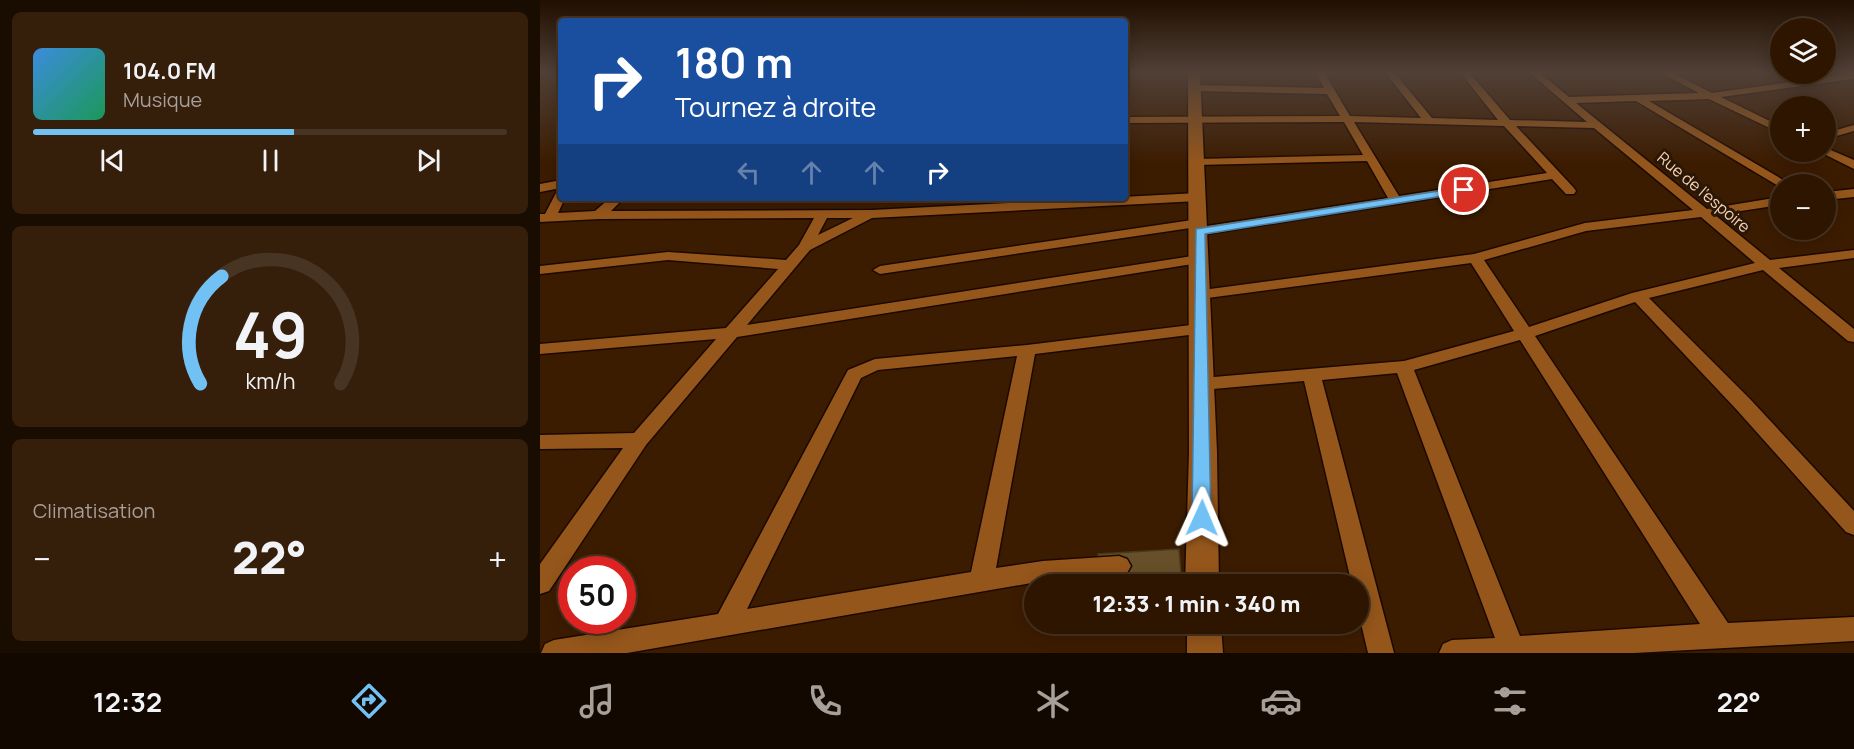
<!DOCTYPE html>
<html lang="fr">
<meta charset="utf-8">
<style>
body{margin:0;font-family:Manrope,sans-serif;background:#351e0a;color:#f1f3f6;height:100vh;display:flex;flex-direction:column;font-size:22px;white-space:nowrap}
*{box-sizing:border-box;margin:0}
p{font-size:20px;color:#a79f99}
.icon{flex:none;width:33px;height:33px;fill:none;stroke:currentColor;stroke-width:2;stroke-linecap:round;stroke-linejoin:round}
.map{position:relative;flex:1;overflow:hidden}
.side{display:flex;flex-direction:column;gap:12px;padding:12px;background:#190c00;width:540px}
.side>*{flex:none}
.banner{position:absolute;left:18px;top:18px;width:570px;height:183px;border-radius:6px;box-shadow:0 3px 15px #0003,0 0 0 2px #483422;background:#1a4fa0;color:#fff;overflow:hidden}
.fabs{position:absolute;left:1230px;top:18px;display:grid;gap:12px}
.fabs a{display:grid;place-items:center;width:66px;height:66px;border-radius:50%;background:#2d1500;box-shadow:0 3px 15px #0003,0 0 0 2px #483422;font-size:30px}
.speed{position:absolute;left:18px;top:556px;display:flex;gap:12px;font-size:30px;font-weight:700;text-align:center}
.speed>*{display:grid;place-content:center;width:78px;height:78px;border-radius:50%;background:#2d1500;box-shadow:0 3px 15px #0003,0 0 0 2px #483422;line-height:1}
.speed .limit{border:9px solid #d22;background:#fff;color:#111}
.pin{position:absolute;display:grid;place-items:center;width:51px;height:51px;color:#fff;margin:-26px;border:3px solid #fff;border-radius:50%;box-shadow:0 2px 6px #0007}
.me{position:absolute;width:66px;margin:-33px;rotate:1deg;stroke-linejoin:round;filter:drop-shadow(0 0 4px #0008)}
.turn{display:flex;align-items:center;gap:21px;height:126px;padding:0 18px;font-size:27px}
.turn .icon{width:78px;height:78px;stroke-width:2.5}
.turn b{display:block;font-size:42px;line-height:51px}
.lanes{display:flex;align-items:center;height:57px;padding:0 18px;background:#0003;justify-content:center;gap:30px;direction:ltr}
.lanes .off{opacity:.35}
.big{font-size:45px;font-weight:800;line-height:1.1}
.side .tile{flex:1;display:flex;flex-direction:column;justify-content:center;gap:9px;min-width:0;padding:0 21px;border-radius:9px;background:#351e0a}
.side .dial{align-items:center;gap:0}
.dial svg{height:156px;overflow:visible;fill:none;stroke:#483422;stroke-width:7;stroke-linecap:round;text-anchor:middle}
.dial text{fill:#f1f3f6;stroke:none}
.song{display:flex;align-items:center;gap:18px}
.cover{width:72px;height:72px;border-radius:9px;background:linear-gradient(135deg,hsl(210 70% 55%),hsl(150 70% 35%))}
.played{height:6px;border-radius:3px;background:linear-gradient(90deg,#72c1f5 55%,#483422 55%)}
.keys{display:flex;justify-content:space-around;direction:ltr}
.heat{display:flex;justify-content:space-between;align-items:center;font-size:33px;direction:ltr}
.trip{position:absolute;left:484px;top:574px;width:345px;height:60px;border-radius:30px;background:#2d1500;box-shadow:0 3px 15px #0003,0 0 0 2px #483422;font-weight:800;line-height:60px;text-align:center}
.tabs{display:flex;height:96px;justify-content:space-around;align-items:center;background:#120800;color:#a79f99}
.tabs .icon{width:42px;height:42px}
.tabs .current{color:#72c1f5}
.tabs b{font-size:27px;color:#f1f3f6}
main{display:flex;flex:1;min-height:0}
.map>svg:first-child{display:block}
.building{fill:#675029;stroke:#48381d;stroke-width:1.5}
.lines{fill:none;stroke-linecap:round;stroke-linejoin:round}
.street-casing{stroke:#1c0900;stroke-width:3}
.secondary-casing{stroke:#1c0900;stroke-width:3}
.street{fill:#95561b;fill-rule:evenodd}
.secondary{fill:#95561b;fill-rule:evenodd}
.route{fill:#72c1f5;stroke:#4a7d9f;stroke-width:1.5}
.labels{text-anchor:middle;stroke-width:6;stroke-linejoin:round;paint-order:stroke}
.far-street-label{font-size:16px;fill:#f5d1b6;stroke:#2b1705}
</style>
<main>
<section class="side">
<div class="tile">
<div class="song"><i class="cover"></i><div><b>104.0 FM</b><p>Musique</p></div></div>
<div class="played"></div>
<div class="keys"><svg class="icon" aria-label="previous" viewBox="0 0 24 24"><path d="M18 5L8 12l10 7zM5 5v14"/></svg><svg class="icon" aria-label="pause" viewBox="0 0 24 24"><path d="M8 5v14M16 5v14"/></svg><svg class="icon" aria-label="next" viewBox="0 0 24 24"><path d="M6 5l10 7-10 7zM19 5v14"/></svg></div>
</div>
<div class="tile dial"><svg viewBox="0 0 100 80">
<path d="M14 69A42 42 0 1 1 86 69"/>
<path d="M14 69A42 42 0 0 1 25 14" stroke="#72c1f5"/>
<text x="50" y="56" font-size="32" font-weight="700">49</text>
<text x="50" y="72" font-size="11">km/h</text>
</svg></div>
<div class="tile"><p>Climatisation</p>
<div class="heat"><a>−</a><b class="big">22°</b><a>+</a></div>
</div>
</section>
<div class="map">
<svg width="1314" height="653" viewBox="0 0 1314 653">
<rect width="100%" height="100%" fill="#3c1c00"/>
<path class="building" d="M639 549 642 585H557L558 554Z"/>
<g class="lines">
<g class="street-casing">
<path id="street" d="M775 72H784L810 116 881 118 845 72H854L892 118 958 120 920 72H929L970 120 1047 122 989 72H999L1029 97 1159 93 1119 72H1131L1172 93 1314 73V79L1181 97 1240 126V133L1169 99 1109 101 1250 184H1240V187L1096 101 1036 103 1167 209 1240 197V205L1175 215 1230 260 1314 250V258L1239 268 1314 329V342L1308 341 1223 270 1109 298 1210 399 1314 511V535L1306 532 1196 409 1095 302 995 336 1188 623 1314 617V641L1094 653H899L903 644 912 640 955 638 857 373 782 380 854 653H828L819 615V585H812L764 381 662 390 656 388 653 384 656 380 662 378 864 361 974 331 931 263 660 299 655 297 652 294 655 291 934 254 1045 223 1153 210 1054 128 976 126 1034 188 1036 191 1034 194H1026L1012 179 660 235 655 234 653 231 660 227 848 198 827 161 656 165 650 162 656 159 823 155 804 122 585 123V117L800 116 787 94 654 91 649 88 654 85 784 88ZM814 122 964 126 1007 173 859 196ZM1161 217 1215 263 1092 293 989 327 944 260 1046 231ZM980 340 1160 624 980 636 874 370Z
M1314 125V131L1286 139V133Z
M1286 148 1314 160V169L1282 153 1281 152H1286Z
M21 180V188L0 192V184Z
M1314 189V197L1286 200V192Z
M21 190V198H25L18 213 55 211 70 198H84L71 211 332 210 658 193 664 197 658 201 332 218 270 250 207 325 659 255 666 259 659 263 197 337 106 445 9 591 0 594V564L83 448 0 449V435L94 433 176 339 0 354V344L186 328 238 269 128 260 0 274V266L128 252 246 260 259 245 274 218 59 219 0 222V214H5L17 191ZM287 218H313L278 235Z
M659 219 666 223 664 226 340 274 333 270 340 266Z
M659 324 665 325 667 329 665 333 495 354 456 568 503 561 579 556 587 559 591 566 587 573 579 576 503 581 87 653H1L5 644 14 640 178 614 308 370 335 359 487 345ZM477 356 431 572 207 609 321 378 338 370Z"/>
</g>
<g class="secondary-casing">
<path id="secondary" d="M648 72H660L677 452 679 585H645L649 452Z
M647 624H681L683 653H647Z"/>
</g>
<use href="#street" class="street"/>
<use href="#secondary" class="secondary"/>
</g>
<linearGradient id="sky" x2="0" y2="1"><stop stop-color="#210f00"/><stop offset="0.44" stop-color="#504037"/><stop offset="1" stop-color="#504037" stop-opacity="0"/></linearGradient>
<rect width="1314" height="164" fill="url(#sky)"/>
<path class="route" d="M924 187 928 188V192L665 234 671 518 668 523 662 525 655 523 652 518 656 229Z"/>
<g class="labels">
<g class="far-street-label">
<text transform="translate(1164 192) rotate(40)" y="6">Rue de l'espoire</text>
</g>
</g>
</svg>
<div class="fabs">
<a><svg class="icon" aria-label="layers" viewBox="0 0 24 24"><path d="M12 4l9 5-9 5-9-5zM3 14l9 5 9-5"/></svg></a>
<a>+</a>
<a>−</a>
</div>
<div class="speed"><div class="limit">50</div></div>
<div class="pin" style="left:924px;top:190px;background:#d93025"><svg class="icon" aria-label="arrive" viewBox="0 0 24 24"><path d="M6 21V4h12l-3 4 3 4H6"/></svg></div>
<svg class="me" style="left:662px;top:518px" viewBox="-20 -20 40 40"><path d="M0-17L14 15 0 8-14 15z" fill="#72c1f5" stroke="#fff" stroke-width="4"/></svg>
<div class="trip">12:33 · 1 min · 340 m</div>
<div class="banner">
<div class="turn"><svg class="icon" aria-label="right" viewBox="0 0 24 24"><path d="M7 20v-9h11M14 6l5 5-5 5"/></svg><div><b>180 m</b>Tournez à droite</div></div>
<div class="lanes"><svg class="icon off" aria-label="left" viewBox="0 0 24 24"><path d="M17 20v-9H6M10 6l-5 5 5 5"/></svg><svg class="icon off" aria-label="ahead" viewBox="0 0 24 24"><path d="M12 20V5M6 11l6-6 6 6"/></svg><svg class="icon off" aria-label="ahead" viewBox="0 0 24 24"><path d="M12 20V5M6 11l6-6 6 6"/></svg><svg class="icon" aria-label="right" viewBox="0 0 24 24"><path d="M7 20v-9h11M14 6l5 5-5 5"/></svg></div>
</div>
</div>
</main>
<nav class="tabs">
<b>12:32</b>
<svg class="icon current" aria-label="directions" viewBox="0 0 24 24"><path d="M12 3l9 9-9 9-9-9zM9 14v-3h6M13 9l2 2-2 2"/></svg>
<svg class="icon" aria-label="music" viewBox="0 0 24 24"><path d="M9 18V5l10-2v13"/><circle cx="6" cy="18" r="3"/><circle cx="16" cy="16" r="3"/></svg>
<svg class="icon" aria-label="phone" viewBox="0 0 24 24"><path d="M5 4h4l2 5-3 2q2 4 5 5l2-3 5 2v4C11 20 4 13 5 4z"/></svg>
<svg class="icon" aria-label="climate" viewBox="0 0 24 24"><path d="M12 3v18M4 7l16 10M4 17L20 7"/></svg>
<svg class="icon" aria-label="car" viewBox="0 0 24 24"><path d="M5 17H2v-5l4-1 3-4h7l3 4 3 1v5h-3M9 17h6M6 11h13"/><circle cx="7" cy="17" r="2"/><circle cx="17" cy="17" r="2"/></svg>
<svg class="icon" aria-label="filters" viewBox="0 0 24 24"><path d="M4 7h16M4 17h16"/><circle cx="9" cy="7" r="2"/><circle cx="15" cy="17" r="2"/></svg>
<b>22°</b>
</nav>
